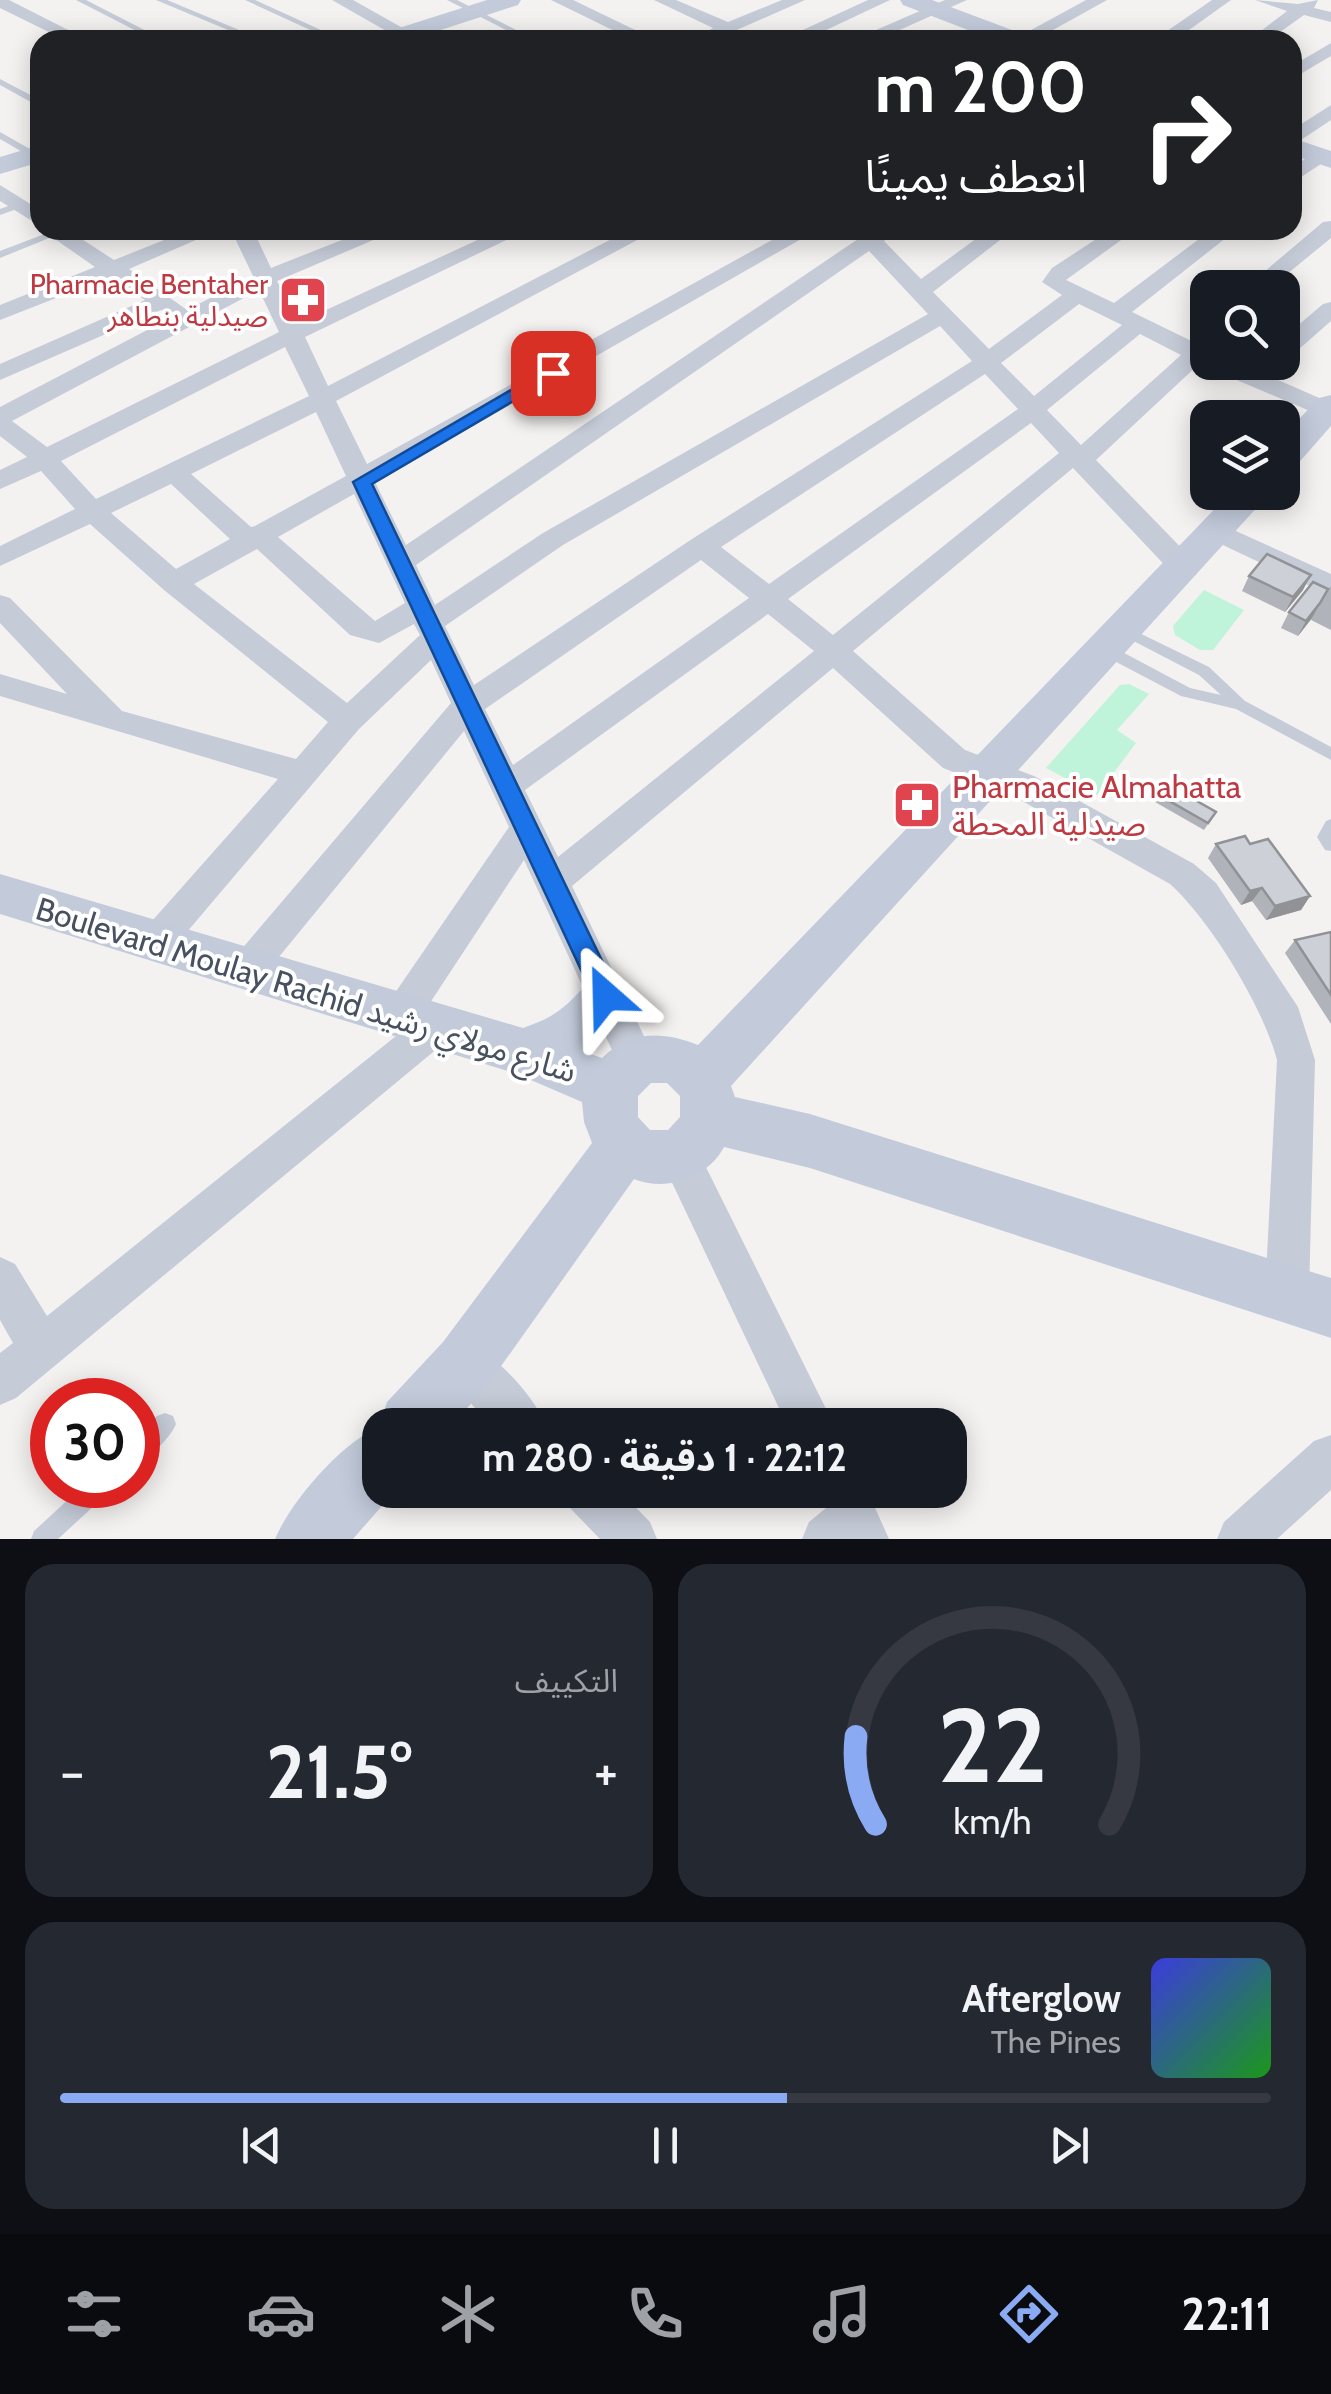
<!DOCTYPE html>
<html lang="ar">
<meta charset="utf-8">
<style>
body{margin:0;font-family:Cabin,"Noto Sans Arabic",sans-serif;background:#242831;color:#f1f3f6;direction:rtl;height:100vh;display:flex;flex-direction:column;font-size:38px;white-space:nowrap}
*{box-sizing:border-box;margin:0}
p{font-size:32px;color:#9ea1a6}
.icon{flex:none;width:55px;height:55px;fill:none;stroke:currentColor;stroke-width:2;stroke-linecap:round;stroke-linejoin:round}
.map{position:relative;height:1539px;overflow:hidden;direction:ltr}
.side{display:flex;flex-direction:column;gap:25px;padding:25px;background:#0d0f14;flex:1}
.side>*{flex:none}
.guide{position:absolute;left:30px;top:30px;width:1272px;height:210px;border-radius:30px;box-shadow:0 5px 25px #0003;direction:rtl;background:#202124;color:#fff;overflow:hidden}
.controls{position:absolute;left:1190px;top:270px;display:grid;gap:20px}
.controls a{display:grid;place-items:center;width:110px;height:110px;border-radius:20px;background:#171b24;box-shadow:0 5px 25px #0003;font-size:50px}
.speed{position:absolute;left:30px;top:1378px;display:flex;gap:20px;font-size:50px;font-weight:700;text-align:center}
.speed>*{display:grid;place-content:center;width:130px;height:130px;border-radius:50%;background:#171b24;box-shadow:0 5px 25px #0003;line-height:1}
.speed .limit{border:15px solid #d22;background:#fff;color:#111}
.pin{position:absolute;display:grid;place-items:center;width:85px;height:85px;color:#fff;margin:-42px;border-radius:20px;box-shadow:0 5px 15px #0006}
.me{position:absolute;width:110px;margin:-55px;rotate:335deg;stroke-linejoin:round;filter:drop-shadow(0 0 8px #0008)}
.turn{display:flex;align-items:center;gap:35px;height:210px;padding:0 50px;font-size:45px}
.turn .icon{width:130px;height:130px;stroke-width:2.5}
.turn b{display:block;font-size:70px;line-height:85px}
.big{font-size:75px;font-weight:700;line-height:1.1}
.side .card{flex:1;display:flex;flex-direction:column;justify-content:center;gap:15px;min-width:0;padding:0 35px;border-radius:30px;background:#242831}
.side .dial{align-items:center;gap:0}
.dial svg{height:260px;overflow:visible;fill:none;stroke:#363941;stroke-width:7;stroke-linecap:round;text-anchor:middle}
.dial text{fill:#f1f3f6;stroke:none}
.song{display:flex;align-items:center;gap:30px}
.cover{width:120px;height:120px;border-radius:15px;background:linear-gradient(135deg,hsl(240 70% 55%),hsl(120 70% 35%))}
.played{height:10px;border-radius:5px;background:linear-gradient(90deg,#8baaf4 60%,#363941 60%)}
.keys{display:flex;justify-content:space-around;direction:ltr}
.heat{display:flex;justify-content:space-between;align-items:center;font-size:55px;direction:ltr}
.side .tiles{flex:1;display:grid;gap:25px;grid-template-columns:1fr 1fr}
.card:last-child{grid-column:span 2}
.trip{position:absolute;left:362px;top:1408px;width:605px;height:100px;border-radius:30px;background:#171b24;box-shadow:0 5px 25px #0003;font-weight:700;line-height:100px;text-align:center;direction:rtl}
.menu{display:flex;height:160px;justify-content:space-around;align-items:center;background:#090b0e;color:#9ea1a6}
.menu .icon{width:70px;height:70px}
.menu .current{color:#8baaf4}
.menu b{font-size:45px;color:#f1f3f6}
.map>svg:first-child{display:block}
.green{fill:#bff3da}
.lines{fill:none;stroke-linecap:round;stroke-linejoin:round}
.lane{fill:#c5cbd7;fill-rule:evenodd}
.street{fill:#c5cbd7;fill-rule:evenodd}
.secondary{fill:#c3cbdb;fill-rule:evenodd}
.wall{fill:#b0b3b9}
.shaded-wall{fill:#909296}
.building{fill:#cdd0d7;stroke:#909296;stroke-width:2.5}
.route{fill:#1a73e8;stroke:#114b97;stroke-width:2.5}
.labels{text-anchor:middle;stroke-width:8;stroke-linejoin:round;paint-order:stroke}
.far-health-label{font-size:28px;fill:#be3a42;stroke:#fff;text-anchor:end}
.health-label{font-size:32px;fill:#be3a42;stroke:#fff;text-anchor:start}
.street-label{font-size:32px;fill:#485160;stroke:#fff}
</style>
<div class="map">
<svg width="1331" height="1539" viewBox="0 0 1331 1539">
<rect width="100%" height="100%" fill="#f4f2f1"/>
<path class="green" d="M1204 590 1244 610 1213 650H1200L1175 635 1173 626Z
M1129 684 1149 694 1117 730 1136 743 1097 795 1046 768 1120 685Z"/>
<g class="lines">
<path class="lane" d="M76 0H86L164 40H154Z
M156 0H167L263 40H252Z
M245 0H255L343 40H332Z
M447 0H457L536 40H526Z
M0 79 40 100V107L0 85Z
M0 132 37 153 39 155 31 157 0 139Z
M22 201 27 204 25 206 0 215V209Z
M55 230H69L0 258V251Z
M1125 626 1209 667 1245 701 1331 747V760L1236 709 1181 696 1101 654 1099 650 1101 646H1111L1190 688 1221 695 1199 675 1120 634 1118 631Z
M1331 819V851L1325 850 1317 837 1326 821Z
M165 1413 173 1416 176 1424C170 1438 152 1456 138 1461V1436L157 1416Z
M84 1485H111L108 1493 58 1539H31L34 1531Z"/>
<path class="street" d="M0 0H9L88 40H65L0 8Z
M332 0H353L424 40H402Z
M551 0H573L656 40H633Z
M654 0H676L728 22 782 0H805L714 40H690L713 28Z
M868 0H890L805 40H781Z
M945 0H967L877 40H853Z
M1086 0H1107L1035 40H1013Z
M1212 0H1231L1175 40H1154Z
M1255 0 1298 4 1318 0 1314 8 1331 12V22L1304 15 1269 40H1249L1287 11Z
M1331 43V56L1292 79V66Z
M1331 105V120L1292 146V130Z
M1320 150 1330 156 1327 160 1292 183V167Z
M0 185 40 210V226L0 201Z
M1331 221V238L1270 288H1245L1323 222Z
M42 230H68L114 260 189 230H219L129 269 187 310 253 276 231 230H253L271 268 367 230H397L277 281 298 323 499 230H527L305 337 328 386 629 230H656L336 401 367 464 790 230H817L375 482 406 545 858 239 850 230H897L884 241 921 279 988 230H1013L933 292 989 349 1062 295 1042 282 1052 268 1110 230H1135L1066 280 1114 303 1211 230H1236L1132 312 1208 349V362H1237L1331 403V420L1199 364 1096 460 1195 562 1199 569 1195 576H1175L1073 468 853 651 965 750 1034 776 1194 864 1216 883 1298 1007 1315 1060 1309 1295 1302 1310 1287 1317 1272 1310 1265 1295 1277 1060C1263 1007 1211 921 1170 884L1010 794 943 768 833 668 572 886 657 1063 652 1076 638 1081 624 1076 524 860 422 1015 437 1009 450 1014 456 1026 450 1038 16 1398 0 1405V1353L13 1343 0 1320V1257L15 1264 47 1316 401 1032 388 1027 382 1015 388 1003 509 827 464 731 260 980 247 985 234 980 229 969 234 958 451 703 431 660 359 729 170 952 157 957 144 952 139 941 144 930 278 779 0 696V674L67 694 0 623V595L10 598 122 711 296 759 328 722 164 590 90 524 0 566V546L75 509 41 471 0 489V470L27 457 0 436V407L174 316 161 310 0 380V364L145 300 110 277 0 320V305L95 267ZM869 251 928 314 543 533 435 605 416 565ZM259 290 279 332 47 447 12 421ZM1079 304 1122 325 1034 396 1001 363ZM940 326 972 361 692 539 474 685 445 626 563 545ZM1140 334 1181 355 1081 445 1047 410ZM285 347 309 396 96 499 61 461ZM985 374 1018 409 769 584 721 547ZM316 412 346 476 255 526 251 527 191 474ZM1031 423 1059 453 833 635 788 599ZM171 484 230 539 176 569 111 513ZM354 494 405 603 375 621 278 537ZM257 549 350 635 379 643 414 624 420 635 347 703 194 584ZM701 560 749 598 513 765 485 709ZM768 614 814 651 558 857 525 790Z
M1331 302V321L1290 357 1282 359V339L1323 304Z
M1218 523 1331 574V596L1208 538 1204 532 1208 526Z
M678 1133 692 1139 834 1425H787L658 1153 664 1139Z
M465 1342C496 1354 533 1395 546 1425H491L449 1380 443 1364 449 1348Z
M1331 1435V1490L1277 1539H1217L1224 1522 1314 1441Z
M562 1490H619L650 1522 657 1539H600L569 1507Z
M818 1490H867L889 1539H802L809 1522 826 1508Z"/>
<path class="secondary" d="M487 0H521L518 5 410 40H374L377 35Z
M900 0H932L1025 35 1028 40H994L903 5Z
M1292 138 1331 151V168L1292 155Z
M40 145V162L0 174V157Z
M1331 395V426L1295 467 1282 470V437L1319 398Z
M1231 492H1271L731 1086 735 1097 810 1114 1331 1278V1338L810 1168 724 1147C707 1179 666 1192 634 1179L487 1386 452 1425H380V1490H396L353 1539H275C291 1501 341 1443 379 1427L387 1402 443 1342 592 1143 584 1122 582 1102 517 1074 0 914V874L523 1028C537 1023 550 1018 561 1009 579 996 585 980 606 972L624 979 632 995 608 1034 585 1052 602 1058C630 1030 664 1031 698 1045ZM651 1083H667L680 1096V1117L668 1130H650L638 1117V1096Z"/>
</g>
<path class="wall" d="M1249 576 1303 590 1285 612 1242 591Z
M1331 586V630L1311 620 1312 618 1298 636 1281 628 1289 612 1328 589Z
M1159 795 1216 812 1204 830 1155 802Z
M1216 844 1310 896 1301 910 1266 920 1252 901 1241 905 1208 858Z
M1331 932V1024L1285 953 1295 940Z"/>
<path class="shaded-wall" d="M1311 575 1303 590 1285 612 1293 597Z
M1320 603 1312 618 1298 636 1306 621Z
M1262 888 1252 901 1241 905 1250 891Z
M1310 896 1301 910 1266 920 1275 906Z"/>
<path class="building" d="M1267 554 1311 575 1293 597 1249 576Z
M1313 582 1328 589 1320 603 1306 621 1289 612Z
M1167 784 1216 812 1208 823 1159 795Z
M1245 836 1250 844 1268 839 1310 896 1275 906 1262 888 1250 891 1216 844Z
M1331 932V995L1295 940Z"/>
<path class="route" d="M547 369 561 373 372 484 619 996 615 1004 606 1007 597 1004 353 482Z"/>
<defs>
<g id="pharmacy-square" transform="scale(2.5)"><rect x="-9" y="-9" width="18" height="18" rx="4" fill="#e0444e" stroke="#fff"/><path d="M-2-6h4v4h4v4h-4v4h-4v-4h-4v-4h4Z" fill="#fff"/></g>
</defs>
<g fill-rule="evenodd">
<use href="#pharmacy-square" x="303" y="300"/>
<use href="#pharmacy-square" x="917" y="805"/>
</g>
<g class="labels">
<g class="far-health-label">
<text x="268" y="294">Pharmacie Bentaher<tspan x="268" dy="32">صيدلية بنطاهر</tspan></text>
</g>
<g class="health-label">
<text x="952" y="798">Pharmacie Almahatta<tspan x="952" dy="37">صيدلية المحطة</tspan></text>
</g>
<g class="street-label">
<text transform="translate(306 990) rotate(17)" y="11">Boulevard Moulay Rachid شارع مولاي رشيد</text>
</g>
</g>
</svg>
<div class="controls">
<a><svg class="icon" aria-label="search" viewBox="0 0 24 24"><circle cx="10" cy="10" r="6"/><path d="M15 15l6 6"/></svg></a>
<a><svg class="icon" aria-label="layers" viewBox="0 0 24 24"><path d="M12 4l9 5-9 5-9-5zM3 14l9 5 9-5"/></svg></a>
</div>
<div class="speed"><div class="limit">30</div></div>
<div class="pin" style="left:553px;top:373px;background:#d93025"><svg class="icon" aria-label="arrive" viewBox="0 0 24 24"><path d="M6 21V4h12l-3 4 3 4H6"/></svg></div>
<svg class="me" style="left:606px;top:996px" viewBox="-20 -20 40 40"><path d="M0-17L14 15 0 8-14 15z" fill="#1a73e8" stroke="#fff" stroke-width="4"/></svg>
<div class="trip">22:12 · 1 دقيقة · 280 m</div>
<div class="guide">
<div class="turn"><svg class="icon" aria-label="right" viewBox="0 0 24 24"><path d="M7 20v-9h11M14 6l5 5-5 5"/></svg><div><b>200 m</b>انعطف يمينًا</div></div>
</div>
</div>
<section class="side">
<div class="tiles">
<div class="card dial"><svg viewBox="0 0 100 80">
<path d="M14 69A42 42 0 1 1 86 69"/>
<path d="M14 69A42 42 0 0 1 8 42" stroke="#8baaf4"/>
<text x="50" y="56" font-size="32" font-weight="700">22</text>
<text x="50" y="72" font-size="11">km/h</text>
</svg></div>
<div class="card"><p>التكييف</p>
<div class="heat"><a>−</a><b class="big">21.5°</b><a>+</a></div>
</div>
<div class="card">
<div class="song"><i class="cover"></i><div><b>Afterglow</b><p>The Pines</p></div></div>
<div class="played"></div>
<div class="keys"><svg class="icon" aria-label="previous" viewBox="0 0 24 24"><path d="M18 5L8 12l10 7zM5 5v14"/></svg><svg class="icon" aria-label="pause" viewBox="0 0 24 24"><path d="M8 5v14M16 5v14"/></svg><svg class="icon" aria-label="next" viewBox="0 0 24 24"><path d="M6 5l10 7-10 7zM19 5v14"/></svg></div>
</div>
</div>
</section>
<nav class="menu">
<b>22:11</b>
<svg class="icon current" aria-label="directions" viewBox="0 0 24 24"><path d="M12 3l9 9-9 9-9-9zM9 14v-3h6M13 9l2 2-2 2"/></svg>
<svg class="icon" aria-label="music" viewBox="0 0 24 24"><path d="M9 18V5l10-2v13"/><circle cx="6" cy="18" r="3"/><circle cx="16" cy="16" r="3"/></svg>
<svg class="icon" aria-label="phone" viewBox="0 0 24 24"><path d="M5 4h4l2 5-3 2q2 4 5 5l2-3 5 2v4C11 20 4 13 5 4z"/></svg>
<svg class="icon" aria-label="climate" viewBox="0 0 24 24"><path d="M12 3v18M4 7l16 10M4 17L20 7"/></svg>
<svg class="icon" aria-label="car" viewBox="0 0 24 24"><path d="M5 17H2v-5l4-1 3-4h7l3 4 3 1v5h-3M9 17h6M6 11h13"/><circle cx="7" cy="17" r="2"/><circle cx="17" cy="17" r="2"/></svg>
<svg class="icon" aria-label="filters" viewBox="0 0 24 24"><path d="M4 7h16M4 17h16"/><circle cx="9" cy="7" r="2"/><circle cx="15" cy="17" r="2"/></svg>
</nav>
